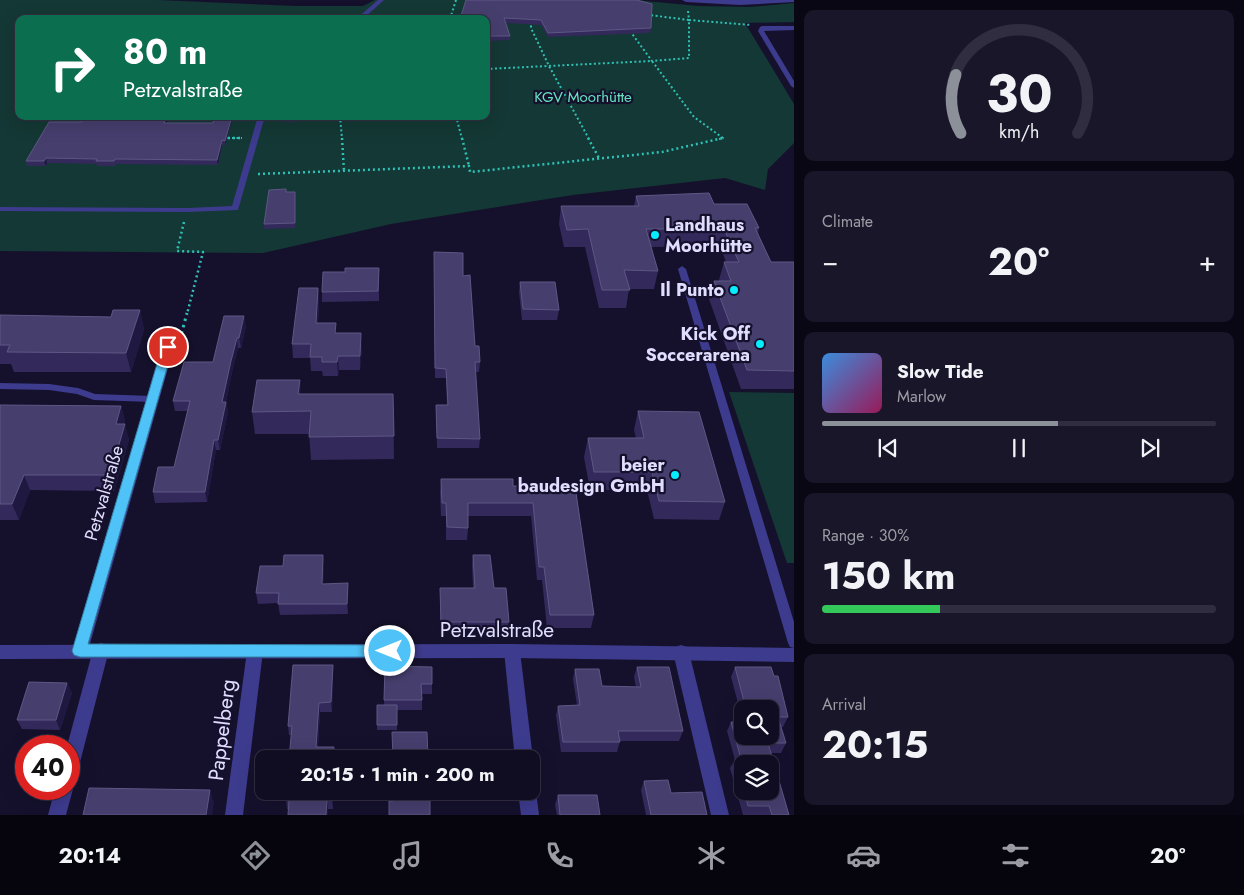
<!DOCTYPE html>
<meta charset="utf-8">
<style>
body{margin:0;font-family:Jost,sans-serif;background:#19162a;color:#f1f3f6;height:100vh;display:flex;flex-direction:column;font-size:19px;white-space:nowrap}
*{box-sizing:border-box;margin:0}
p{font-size:16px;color:#9c9ca5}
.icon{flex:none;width:28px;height:28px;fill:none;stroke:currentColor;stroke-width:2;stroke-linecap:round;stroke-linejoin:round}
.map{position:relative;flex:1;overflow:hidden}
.details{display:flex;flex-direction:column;gap:10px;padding:10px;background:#090713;width:450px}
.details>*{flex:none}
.guide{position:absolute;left:15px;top:15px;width:475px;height:105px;border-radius:10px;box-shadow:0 5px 20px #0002,0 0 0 1px #302d40;background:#0b6e4f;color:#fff;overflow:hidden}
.fabs{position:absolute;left:734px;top:700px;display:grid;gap:10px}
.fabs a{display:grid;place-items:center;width:45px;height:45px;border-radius:10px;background:#100d22;box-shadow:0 5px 20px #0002,0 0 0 1px #302d40;font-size:25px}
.speed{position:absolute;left:15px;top:735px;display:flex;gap:10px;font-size:25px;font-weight:700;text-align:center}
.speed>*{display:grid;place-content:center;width:65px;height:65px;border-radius:50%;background:#100d22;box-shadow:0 5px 20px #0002,0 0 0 1px #302d40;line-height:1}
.speed .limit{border:8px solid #d22;background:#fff;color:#111}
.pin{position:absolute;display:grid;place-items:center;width:42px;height:42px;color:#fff;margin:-21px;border:2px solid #fff;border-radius:50%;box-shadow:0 1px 5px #0007}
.me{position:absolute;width:55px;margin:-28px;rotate:270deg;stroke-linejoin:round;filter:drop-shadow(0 0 4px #0008)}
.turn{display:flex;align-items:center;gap:18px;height:105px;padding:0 25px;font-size:22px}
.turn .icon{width:65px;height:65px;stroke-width:2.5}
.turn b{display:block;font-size:35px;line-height:42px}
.big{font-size:38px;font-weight:700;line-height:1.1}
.details .card{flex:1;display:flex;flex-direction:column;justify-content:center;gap:8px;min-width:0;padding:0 18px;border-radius:10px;background:#19162a}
.details .dial{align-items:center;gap:0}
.dial svg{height:130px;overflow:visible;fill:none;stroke:#302d40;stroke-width:7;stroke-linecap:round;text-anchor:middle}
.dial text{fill:#f1f3f6;stroke:none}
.song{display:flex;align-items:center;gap:15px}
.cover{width:60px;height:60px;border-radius:8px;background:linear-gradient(135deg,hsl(210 70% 55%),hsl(330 70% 35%))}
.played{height:5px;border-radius:2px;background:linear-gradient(90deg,#8c9099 60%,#302d40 60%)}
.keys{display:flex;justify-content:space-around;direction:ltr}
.heat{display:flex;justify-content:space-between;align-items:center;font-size:28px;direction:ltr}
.charge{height:8px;border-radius:4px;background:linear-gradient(90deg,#34c759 30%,#302d40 0)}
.trip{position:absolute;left:255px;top:750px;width:285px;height:50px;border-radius:10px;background:#100d22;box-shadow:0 5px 20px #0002,0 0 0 1px #302d40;font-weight:700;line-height:50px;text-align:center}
.tab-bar{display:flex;height:80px;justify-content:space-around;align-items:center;background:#06050e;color:#9c9ca5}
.tab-bar .icon{width:35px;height:35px}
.tab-bar .on{color:#8c9099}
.tab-bar b{font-size:22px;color:#f1f3f6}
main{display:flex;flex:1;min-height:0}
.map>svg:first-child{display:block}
.green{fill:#143835;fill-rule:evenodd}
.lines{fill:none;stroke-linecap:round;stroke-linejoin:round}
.path-far2{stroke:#2ec2b6;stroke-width:2;stroke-dasharray:2 2.5;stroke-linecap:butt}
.path-far1{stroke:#2ec2b6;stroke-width:2.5;stroke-dasharray:2 3;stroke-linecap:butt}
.path{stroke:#2ec2b6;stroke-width:3;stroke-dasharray:2.5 4;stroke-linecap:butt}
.service{fill:#3d3b8d;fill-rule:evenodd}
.minor{fill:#3d3b8d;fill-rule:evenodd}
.tertiary{fill:#3d3b8d;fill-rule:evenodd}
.wall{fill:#332a5b;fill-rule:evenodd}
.shaded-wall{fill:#1f1841}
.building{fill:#463e6d;stroke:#5e5784}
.route{fill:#4fc3f7;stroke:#337fa1}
.poi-dot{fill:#09ecff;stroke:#15112d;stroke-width:2}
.labels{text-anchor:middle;stroke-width:4.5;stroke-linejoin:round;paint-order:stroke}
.far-park-label{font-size:15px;fill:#64e4c1;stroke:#15112d}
.poi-label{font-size:18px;font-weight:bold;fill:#e0ddff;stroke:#15112d;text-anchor:end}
.street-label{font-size:18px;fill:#e0ddff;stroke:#15112d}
.near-street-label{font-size:21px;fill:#e0ddff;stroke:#15112d}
</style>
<main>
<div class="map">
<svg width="794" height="815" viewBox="0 0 794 815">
<rect width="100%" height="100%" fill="#15112d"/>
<path class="green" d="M0 0H158L296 6H363L375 0H635L698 6 750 7 794 3V22L745 23 794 104V143L768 169 765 190 725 178 573 195 391 224 263 253 0 251ZM19 19H486V116H19Z
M729 392 794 393V563H787Z"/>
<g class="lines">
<path class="path-far2" d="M688 11 689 20 751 25
M450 19 456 0
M531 21V28L549 66 589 139
M630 31 652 61 689 58V20L649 15
M486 69 652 61 694 117 723 138 719 139
M340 116 342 139
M456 116 462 139
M223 138H242"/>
<path class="path-far1" d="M223 138H242
M342 138 344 171
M462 138 469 166
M588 138 599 158
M258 174 469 166 470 172 662 152 723 138
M184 222 177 251 203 252 187 314"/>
<path class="path" d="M178 339 181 335 187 313"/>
<path class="service" d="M378 0H384L363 19H356Z
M794 26V30L764 31 794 81V88L791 86 758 31 760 27 762 26Z
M258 116H265L238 210 188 212 0 211V207L188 208 232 206Z
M682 266 686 269 794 622V648L790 647 788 643 678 269Z
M0 383 49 384 78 388 95 394 152 396 157 399 152 402 94 400 77 394 49 390 0 389Z"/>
<path class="minor" d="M682 0H794V2L740 5 686 2Z
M168 343 174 347 88 651 86 656 80 658 74 656 72 651 162 347Z
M101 643 107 645 109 650 78 770 75 776 69 778V746H67L93 650 95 645Z
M255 644 261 646 263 651 243 815H225L247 651 249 646Z
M512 644 518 646 520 651 533 759 531 762V759H515L504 651 506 646Z
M681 645 687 647 689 652 729 815H711L673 652 675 647Z
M69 782 73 789 66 815H48L55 789H69Z
M531 784 536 791 539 815H521L518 791H531Z"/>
<path class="tertiary" d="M512 644 794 648V662L512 658 0 659V645Z"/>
</g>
<path class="wall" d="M466 0 651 28 650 33 548 37 541 25 506 23 510 36V40L486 41V19Z
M169 116 167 123H213L233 116 225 145H222L218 165 116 164 115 166H97V164L47 163 46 166H27L26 161 81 122Z
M285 116H302V121L285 122Z
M287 192 295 196V228L264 229V224Z
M636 196 714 204 759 228 758 233 771 262H794V389H741L709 299 714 281H719V280L724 262H726L720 246 651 247 658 271 654 289H629L626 308H599L585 247H564L559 224 561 206H634Z
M434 261 463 276 475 346 480 362 479 372H475L480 439 479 448H437L436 405H447L446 378H435Z
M379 268V301L322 302V292L345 272Z
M520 282 559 310 557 320H522L519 292Z
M318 288 319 302 318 323 362 347 360 370H339L338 376H323L322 371H311L310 358H293L292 344Z
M140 310 144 330 131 372H14L11 364H0V315L111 317Z
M246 326 241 348H238L232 372 226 402 228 412 220 450H216L207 502 155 503 153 492 174 467 188 411H175L173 401 213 362Z
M301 394H393L394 459 311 460 309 434H255L252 412Z
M0 405 121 406 125 421 124 424 129 440 114 491 30 490 19 520H0Z
M638 411 725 502 719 520 654 519 647 490H590L584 457 588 438H636L634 430Z
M441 479 513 486H575L594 615 591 628H547L542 580H537L531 516H468V528L467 540H446V516H441L440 492Z
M323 555 324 565 323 584 348 594V614L280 615 278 603 258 604 256 593 283 566Z
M473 555 494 588 509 622 507 631H440V588H473L472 565Z
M333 665V674L332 712H320L318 747 334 759 291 735H289L288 726Z
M385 666 432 684V694H422V710H397V730H377V725L384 705Z
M637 667 683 731 679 741H620L617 752H561L556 715 558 706 577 705 573 679 575 669 602 686 636 687 634 677Z
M735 667 788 717 783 727H781L786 743 781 753H771L789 815H743L730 768 735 760 727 731 731 722H740L742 718 731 677ZM742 709H770L742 736ZM742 764 770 791H742Z
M67 683 72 693 60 730 22 729 17 720Z
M644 781 671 793 707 815H646L641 790Z
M287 791H333V809H287L286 800Z
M468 791H497L496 801H469Z
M558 795 600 815H557L555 805Z"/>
<path class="shaded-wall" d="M167 116H169L165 128 164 123Z
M232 116H233L225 145V141Z
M222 140V145L218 165 217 160Z
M46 158 47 163 46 166 44 161Z
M318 288 319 302 317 337 316 323Z
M140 310 144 330 131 372 126 353Z
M244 316 246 326 241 348 239 338Z
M361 333 362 347 360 370V356Z
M237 338 238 348 232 372 224 412 222 402 231 361Z
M338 356 339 370 338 376 337 362Z
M300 380 302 403 298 394Z
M226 402 228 412 220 450 218 440Z
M121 406 125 421 120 440 116 424Z
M125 424 129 440 114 491 110 475Z
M214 440 216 450 207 502 205 492Z
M24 475 30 490 19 520 12 504Z
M323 555 324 565 323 594 322 584Z
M348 583V614L347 604Z
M333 665V674L332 712 331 702Z
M67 683 72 693 60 730 56 720Z
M319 703 320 712 317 756 316 747Z
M210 790 214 803 212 815H206Z
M332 791H333V809L332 800Z
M327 800 328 809V815H326Z"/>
<path class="building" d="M466 0H637L652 4 651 28 548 33 541 20 504 18 510 36H486V19H460Z
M84 116H167L164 123H213L215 116H232L225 141 222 140 217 160 115 159 114 161H96L97 159 46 158 44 161H26L49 122H81Z
M285 116H302V117H285Z
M286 189V192H295V223L264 224 269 190Z
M709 193 714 204H747L759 228H755L771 262H794V371L747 370 714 281H731L724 262H739L724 229H646L658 271 624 270 630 290H602L588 229 567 230 561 206H639L636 196Z
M434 252 463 253V276L470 275 475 346H479L480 362H475L480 439 437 438 436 405H448L446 369 435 368Z
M345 268H379L378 291 322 292 323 272H345Z
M520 282H555L559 310 523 309Z
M299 288H318L316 323H336L335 333H361L360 356H338L337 362H322V357H310L311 344H292Z
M113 310H140L126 353 7 352 10 345H0V315L111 317Z
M224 316H244L239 338H237L231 361 222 402H226L218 440H214L205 492H153L158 467H174L190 401H173L184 362H213Z
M257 380H300L298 394H393L394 436 309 437 311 411 252 412Z
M0 405 121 406 116 424H125L110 475H24L12 504H0Z
M638 411 699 412 725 502 659 501 652 472H594L588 438H644Z
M441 479H513V486H575L594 615H550L544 567H539L533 503H468V528L447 527 446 503H442Z
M284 555H323L322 584 348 583 347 604H278L279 593H256L260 566H283Z
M473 555H490L494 588H506L509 622H441L440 588H475Z
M293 665H333L331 702 319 703 316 747H334L333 759H289L292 726H288Z
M385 666 432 667V684H421L422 700H384Z
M637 667H669L683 731H618L620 742H563L558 706 580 705 575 669H599L602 686 641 687Z
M735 667H771L774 676H778L788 717H778L786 743H768L789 815H772L769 806H748L744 791H770V764H742V788L735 759H741L731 722H742V736H770V709H746Z
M29 682 67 683 56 720H17Z
M377 705H397V725H377Z
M392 732H427L428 759H393Z
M668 780 671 793 702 792 707 815H651L644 781Z
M89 788 210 790 206 815H83Z
M287 791H332V800H327L326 815H288L289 800H286Z
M393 791H430V815H389V801H393Z
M469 791H497V796H470Z
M558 795H597L600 815H560Z"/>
<path class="route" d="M168 343 173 347 88 644 390 645 395 647 397 651 395 656 390 657H80L74 655 72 651 162 347Z"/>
<g class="poi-dot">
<circle cx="655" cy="235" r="5"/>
<circle cx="734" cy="290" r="5"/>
<circle cx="760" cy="344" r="5"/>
<circle cx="675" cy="475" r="5"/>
</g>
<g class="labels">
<g class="far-park-label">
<text x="583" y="102">KGV Moorhütte</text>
</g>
<g class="poi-label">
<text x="665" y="231" text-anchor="start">Landhaus<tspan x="665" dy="21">Moorhütte</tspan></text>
<text x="724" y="296">Il Punto</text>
<text x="750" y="340">Kick Off<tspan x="750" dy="21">Soccerarena</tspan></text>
<text x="665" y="471">beier<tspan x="665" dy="21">baudesign GmbH</tspan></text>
</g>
<g class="street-label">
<text transform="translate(104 493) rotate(-74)" y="6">Petzvalstraße</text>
</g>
<g class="near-street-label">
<text x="497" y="637">Petzvalstraße</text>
<text transform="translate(222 730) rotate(-83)" y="7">Pappelberg</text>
</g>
</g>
</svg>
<div class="fabs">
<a><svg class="icon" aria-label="search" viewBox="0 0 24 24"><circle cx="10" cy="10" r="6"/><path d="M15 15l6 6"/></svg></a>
<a><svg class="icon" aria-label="layers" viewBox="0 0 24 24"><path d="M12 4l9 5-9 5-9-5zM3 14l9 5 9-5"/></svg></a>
</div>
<div class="speed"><div class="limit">40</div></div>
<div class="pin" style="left:168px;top:347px;background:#d93025"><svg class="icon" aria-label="arrive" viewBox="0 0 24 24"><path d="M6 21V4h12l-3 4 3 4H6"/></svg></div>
<svg class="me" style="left:390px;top:651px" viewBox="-20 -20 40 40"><circle r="17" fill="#4fc3f7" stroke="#fff" stroke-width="3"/><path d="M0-11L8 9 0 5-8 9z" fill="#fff"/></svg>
<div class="trip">20:15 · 1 min · 200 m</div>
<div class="guide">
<div class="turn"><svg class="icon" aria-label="right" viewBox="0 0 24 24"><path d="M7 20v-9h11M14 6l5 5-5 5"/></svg><div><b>80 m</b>Petzvalstraße</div></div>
</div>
</div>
<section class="details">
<div class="card dial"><svg viewBox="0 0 100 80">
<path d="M14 69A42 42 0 1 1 86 69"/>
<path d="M14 69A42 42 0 0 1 11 33" stroke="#8c9099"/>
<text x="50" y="56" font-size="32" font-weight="700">30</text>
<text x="50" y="72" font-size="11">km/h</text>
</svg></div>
<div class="card"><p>Climate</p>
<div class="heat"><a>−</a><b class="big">20°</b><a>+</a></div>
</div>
<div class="card">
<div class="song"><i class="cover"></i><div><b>Slow Tide</b><p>Marlow</p></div></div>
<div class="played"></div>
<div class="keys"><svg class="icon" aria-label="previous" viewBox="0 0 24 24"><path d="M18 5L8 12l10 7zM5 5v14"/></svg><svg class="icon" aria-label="pause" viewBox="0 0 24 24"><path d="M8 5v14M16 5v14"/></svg><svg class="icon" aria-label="next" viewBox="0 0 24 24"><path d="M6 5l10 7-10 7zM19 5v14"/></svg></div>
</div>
<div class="card"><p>Range · 30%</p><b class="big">150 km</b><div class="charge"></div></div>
<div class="card"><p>Arrival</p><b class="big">20:15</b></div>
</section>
</main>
<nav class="tab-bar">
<b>20:14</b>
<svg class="icon on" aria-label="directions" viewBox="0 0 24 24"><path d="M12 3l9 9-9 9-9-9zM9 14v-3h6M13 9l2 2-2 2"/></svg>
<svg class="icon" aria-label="music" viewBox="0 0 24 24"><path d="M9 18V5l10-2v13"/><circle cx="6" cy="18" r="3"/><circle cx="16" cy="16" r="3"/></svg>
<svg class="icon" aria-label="phone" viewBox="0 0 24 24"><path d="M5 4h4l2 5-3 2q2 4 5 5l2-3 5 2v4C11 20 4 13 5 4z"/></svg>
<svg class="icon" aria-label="climate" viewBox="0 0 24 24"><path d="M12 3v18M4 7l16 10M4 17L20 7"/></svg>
<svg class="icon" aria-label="car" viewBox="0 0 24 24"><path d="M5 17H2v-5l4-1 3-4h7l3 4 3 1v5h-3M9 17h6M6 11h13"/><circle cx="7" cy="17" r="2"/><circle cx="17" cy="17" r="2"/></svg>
<svg class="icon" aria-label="filters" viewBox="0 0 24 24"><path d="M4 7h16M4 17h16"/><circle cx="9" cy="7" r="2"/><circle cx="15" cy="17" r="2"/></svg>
<b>20°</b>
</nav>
